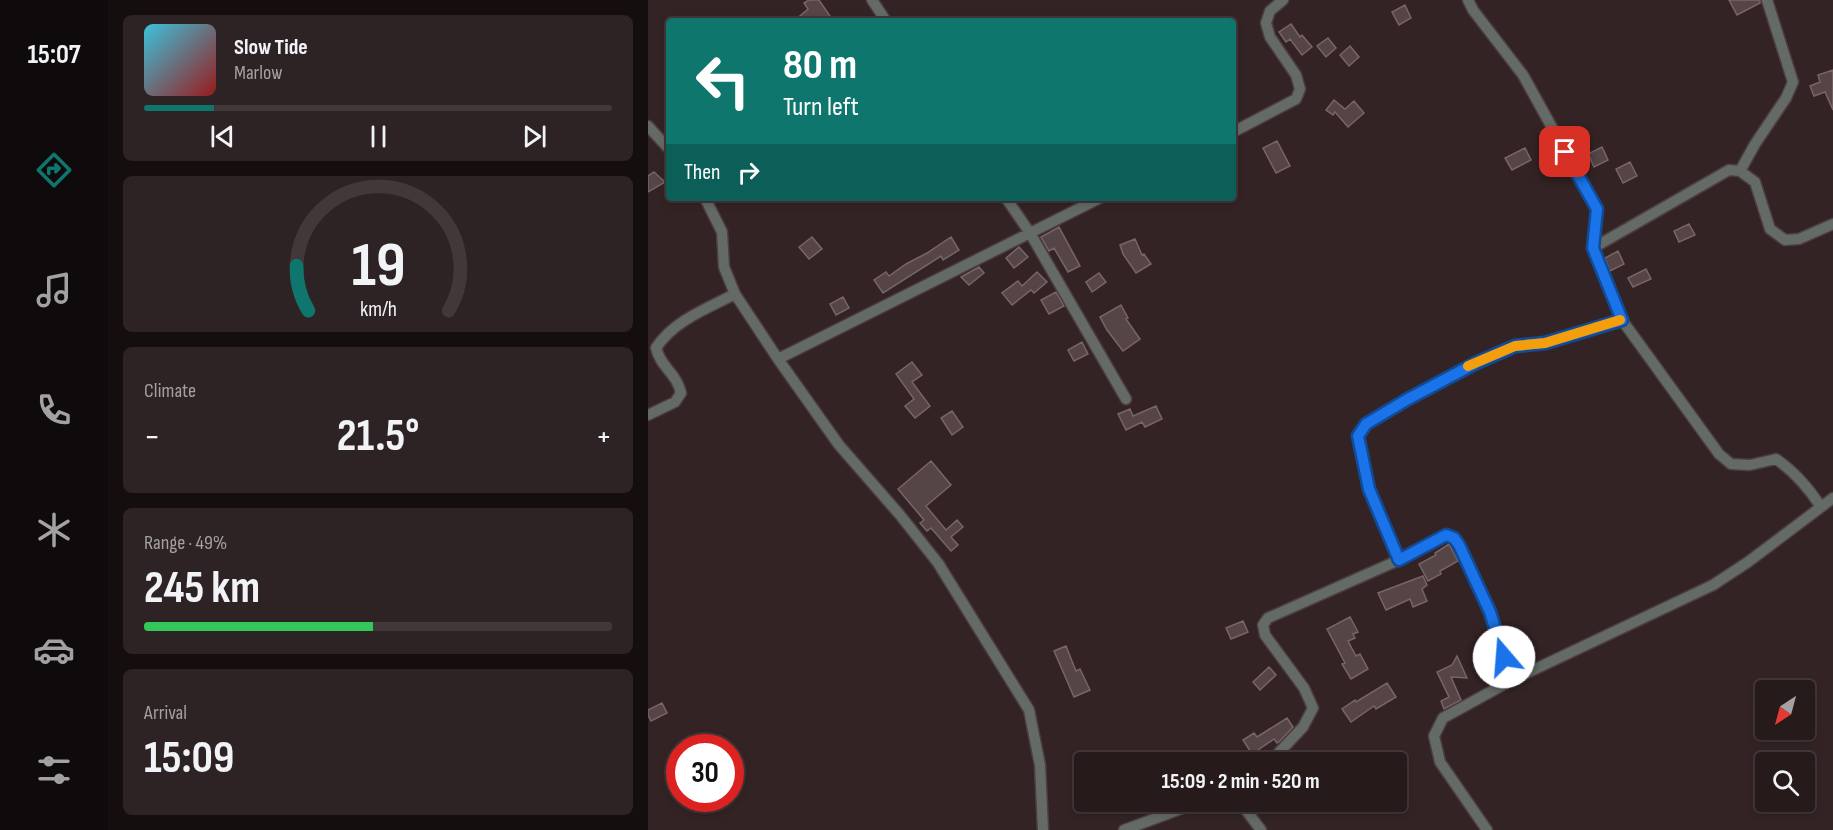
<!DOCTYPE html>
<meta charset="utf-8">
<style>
body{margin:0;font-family:"Sofia Sans Condensed",sans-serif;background:#2e2324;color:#f1f3f6;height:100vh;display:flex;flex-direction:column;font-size:22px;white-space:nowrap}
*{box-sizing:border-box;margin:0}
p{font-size:20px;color:#a4a1a3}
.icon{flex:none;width:33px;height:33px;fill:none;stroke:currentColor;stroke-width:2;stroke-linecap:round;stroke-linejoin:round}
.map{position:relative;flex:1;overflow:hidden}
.details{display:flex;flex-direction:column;gap:15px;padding:15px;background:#150e0f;width:540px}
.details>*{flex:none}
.guide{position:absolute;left:18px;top:18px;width:570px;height:183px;border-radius:6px;box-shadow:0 3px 9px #0003,0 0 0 2px #42383a;background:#0f766e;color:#fff;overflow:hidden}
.needle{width:39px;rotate:216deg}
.controls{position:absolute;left:1107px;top:680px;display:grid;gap:12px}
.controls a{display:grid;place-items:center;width:60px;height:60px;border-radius:6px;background:#261a1b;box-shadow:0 3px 9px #0003,0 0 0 2px #42383a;font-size:30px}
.speed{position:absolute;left:18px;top:734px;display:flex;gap:12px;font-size:30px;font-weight:700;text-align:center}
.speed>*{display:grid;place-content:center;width:78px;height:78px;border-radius:50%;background:#261a1b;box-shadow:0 3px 9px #0003,0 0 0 2px #42383a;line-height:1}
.speed .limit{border:9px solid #d22;background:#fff;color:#111}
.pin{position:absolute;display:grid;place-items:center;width:51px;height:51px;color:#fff;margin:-26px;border-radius:12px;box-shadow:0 3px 9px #0006}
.me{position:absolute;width:66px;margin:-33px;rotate:342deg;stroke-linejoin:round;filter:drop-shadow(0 0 4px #0008)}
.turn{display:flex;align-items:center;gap:21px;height:126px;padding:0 18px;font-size:27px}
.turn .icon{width:78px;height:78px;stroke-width:2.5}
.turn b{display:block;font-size:42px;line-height:51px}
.then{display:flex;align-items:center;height:57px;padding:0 18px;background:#0003;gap:12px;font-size:22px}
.big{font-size:45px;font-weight:700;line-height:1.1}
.details .widget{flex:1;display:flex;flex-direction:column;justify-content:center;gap:9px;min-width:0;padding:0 21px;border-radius:9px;background:#2e2324}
.details .dial{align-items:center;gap:0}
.dial svg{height:156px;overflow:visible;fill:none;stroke:#42383a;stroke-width:7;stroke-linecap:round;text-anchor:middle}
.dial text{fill:#f1f3f6;stroke:none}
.song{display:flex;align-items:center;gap:18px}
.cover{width:72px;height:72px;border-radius:9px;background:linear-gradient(135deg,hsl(190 70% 55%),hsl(0 70% 35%))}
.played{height:6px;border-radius:3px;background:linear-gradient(90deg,#0f766e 15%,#42383a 15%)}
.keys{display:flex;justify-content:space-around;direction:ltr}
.heat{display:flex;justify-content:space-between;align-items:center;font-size:33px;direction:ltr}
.charge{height:9px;border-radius:4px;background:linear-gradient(90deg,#34c759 49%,#42383a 0)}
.trip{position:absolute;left:426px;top:752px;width:333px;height:60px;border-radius:6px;background:#261a1b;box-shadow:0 3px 9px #0003,0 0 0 2px #42383a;font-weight:700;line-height:60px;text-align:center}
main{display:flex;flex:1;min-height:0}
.menu{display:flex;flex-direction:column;width:108px;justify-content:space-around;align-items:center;background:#0f0a0b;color:#a4a1a3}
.menu .icon{width:42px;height:42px}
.menu .active{color:#0f766e}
.menu b{font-size:27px;color:#f1f3f6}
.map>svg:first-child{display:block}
.building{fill:#564546;stroke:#786567;stroke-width:1.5}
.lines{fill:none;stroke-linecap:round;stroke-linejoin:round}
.street-casing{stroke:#4d3e3f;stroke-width:13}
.street{stroke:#646b67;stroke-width:10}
.route-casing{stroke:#114b97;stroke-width:15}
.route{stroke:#1a73e8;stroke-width:10}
.slow{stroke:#f59e0b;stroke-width:10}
</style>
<main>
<nav class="menu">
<b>15:07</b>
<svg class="icon active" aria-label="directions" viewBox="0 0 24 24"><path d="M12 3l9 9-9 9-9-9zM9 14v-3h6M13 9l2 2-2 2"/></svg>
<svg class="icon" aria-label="music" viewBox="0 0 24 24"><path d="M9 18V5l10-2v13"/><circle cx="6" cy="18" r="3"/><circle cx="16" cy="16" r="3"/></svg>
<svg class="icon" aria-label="phone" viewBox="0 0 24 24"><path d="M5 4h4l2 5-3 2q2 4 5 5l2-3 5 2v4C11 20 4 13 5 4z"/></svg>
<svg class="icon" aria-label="climate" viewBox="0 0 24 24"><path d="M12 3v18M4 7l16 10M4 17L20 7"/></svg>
<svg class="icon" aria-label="car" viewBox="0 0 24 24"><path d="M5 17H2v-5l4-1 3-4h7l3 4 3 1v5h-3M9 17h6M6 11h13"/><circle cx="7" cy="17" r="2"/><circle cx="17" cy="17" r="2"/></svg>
<svg class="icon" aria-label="filters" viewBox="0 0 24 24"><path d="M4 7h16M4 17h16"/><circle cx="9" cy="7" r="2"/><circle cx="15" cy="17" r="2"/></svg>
</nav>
<section class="details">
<div class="widget">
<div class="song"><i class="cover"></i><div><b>Slow Tide</b><p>Marlow</p></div></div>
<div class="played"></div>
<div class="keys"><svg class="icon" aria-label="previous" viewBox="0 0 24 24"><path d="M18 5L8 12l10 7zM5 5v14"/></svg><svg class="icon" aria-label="pause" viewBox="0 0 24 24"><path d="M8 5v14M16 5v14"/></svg><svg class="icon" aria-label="next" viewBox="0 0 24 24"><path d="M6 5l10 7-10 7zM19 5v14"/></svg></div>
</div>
<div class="widget dial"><svg viewBox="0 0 100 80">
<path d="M14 69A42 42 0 1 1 86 69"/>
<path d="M14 69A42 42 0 0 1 8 46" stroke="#0f766e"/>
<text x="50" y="56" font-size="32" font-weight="700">19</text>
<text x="50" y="72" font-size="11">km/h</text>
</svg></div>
<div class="widget"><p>Climate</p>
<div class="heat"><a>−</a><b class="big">21.5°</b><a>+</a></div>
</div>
<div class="widget"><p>Range · 49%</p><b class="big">245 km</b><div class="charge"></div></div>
<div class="widget"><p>Arrival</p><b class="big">15:09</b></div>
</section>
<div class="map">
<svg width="1185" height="830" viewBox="0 0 1185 830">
<rect width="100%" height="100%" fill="#332324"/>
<path class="building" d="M161 0H171L182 16 174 21H146L160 9 156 3Z
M1081 0H1112V3L1089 15Z
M757 5 763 18 751 25 744 12Z
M643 24 652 37 654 35 664 47 654 55 642 39 638 42 631 32Z
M680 38 688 48 678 57 669 46Z
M702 46 711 57 701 66 692 55Z
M1185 70V110L1177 92 1166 96 1162 86 1172 82 1170 75Z
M686 100 697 109 706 101 716 113 700 127 687 112 685 115 678 110Z
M629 141 642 166 628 173 615 148Z
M954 147 960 160 946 167 940 154Z
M877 148 883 160 864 170 857 158Z
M982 162 989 176 975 183 968 169Z
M6 172 17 182 0 192V176Z
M1041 224 1047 235 1031 242 1026 231Z
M411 227 432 266 420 272 406 248 401 251 393 237Z
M164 237 174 249 161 259 151 247Z
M303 237 311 250 295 260 293 256 235 293 226 280 238 272 241 276 258 264 279 253Z
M487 239 494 255 496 254 503 264 488 273 475 254 472 245Z
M371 247 380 257 366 268 358 258Z
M970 251 976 264 962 271 957 258Z
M331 267 336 273 321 285 313 277Z
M998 269 1003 279 985 287 980 278Z
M389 272 399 282 386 293 383 290 364 305 354 293 370 281 374 286Z
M451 273 458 282 444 292 438 282Z
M408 292 416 306 401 314 393 300Z
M195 297 201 308 188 315 182 304Z
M473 305 480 318 478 319 492 339 475 351 459 330 452 317Z
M434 342 440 354 426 361 420 350Z
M264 362 274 375 264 382 282 406 267 418 257 406 266 399 248 374Z
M508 406 514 419 497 427 494 422 478 430 470 414 482 409 485 416Z
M304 411 315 427 304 435 293 418Z
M283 461 303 485 278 506 298 530 309 520 315 527 303 537 310 545 303 551 283 528 279 531 272 523 276 520 250 489Z
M801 544 810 561 792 571 793 574 780 581 771 564 788 555 787 553Z
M775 576 779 585 774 589 779 601 765 607 762 599 738 610 730 593Z
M702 617 710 632 705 634 707 638 700 641 708 656 712 654 720 669 703 679 694 664 697 663 679 629Z
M595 621 600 632 583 639 578 628Z
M418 646 428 671 432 669 442 690 426 697 406 651Z
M809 656 819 678 803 677 813 700 796 709 793 701 801 697 789 672 804 665Z
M621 667 628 675 612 690 605 682Z
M739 683 748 697 728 709 726 706 703 722 694 709 707 700 708 702Z
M14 703 19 713 3 721 0 715V710Z
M639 718 645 727 632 741 629 743 626 739 604 754 595 740 606 733 609 737Z"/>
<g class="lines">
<g class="street-casing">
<path id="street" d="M224 0 238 21
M820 0 825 10 875 75 949 209 945 248 974 320 897 343 867 346 828 363 760 399 718 424 710 436 721 489 751 560 798 535 806 538 811 545 842 612 864 680 795 718 786 736 792 762 839 830
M0 126 21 149
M585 132 648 99 652 89 648 75 622 37 618 23 622 11 635 0
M1092 171 1107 144 1138 98 1145 82 1119 0
M57 198 74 232 76 267 87 294 130 359 191 445 252 515 290 563 381 710 392 765 395 830
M358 198 382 233 478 399
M945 248 1081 170 1092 171 1107 182 1122 229 1137 240 1151 239 1185 224
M974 320 1071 454 1083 464 1102 465 1128 459C1147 472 1160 487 1173 507
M130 359 452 198
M0 415 27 402 33 393C28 372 13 368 8 348 25 321 60 308 87 294
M864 680 1065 585 1100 562 1185 498
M622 762 655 727 665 708 656 688 617 635 615 625 620 618 751 560
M591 801 613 830
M476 830 554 801"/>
</g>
<use href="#street" class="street"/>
</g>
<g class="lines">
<g class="route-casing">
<path id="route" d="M856 657 842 612 811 545 806 538 798 535 751 560 721 489 710 436 718 424 760 399 828 363 867 346 897 343 974 320 945 248 949 209 917 152"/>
</g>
<use href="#route" class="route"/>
<path class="slow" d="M820 366 867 346 897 343 972 320"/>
</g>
</svg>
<div class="controls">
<a><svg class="needle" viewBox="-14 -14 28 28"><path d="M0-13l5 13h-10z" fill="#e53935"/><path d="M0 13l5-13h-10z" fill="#a4a1a3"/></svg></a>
<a><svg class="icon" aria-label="search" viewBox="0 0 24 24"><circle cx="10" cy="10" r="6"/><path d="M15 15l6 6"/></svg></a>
</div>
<div class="speed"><div class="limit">30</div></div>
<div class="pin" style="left:917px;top:152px;background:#d93025"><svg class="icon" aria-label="arrive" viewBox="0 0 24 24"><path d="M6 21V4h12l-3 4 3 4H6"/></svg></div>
<svg class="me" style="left:856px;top:657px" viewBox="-20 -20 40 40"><circle r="19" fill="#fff"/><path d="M0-13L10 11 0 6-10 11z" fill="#1a73e8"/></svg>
<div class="trip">15:09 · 2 min · 520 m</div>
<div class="guide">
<div class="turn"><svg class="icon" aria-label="left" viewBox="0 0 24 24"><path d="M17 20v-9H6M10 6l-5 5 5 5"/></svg><div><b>80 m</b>Turn left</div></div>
<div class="then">Then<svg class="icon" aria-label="right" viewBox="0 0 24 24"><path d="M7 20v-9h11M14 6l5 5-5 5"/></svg></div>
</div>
</div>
</main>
